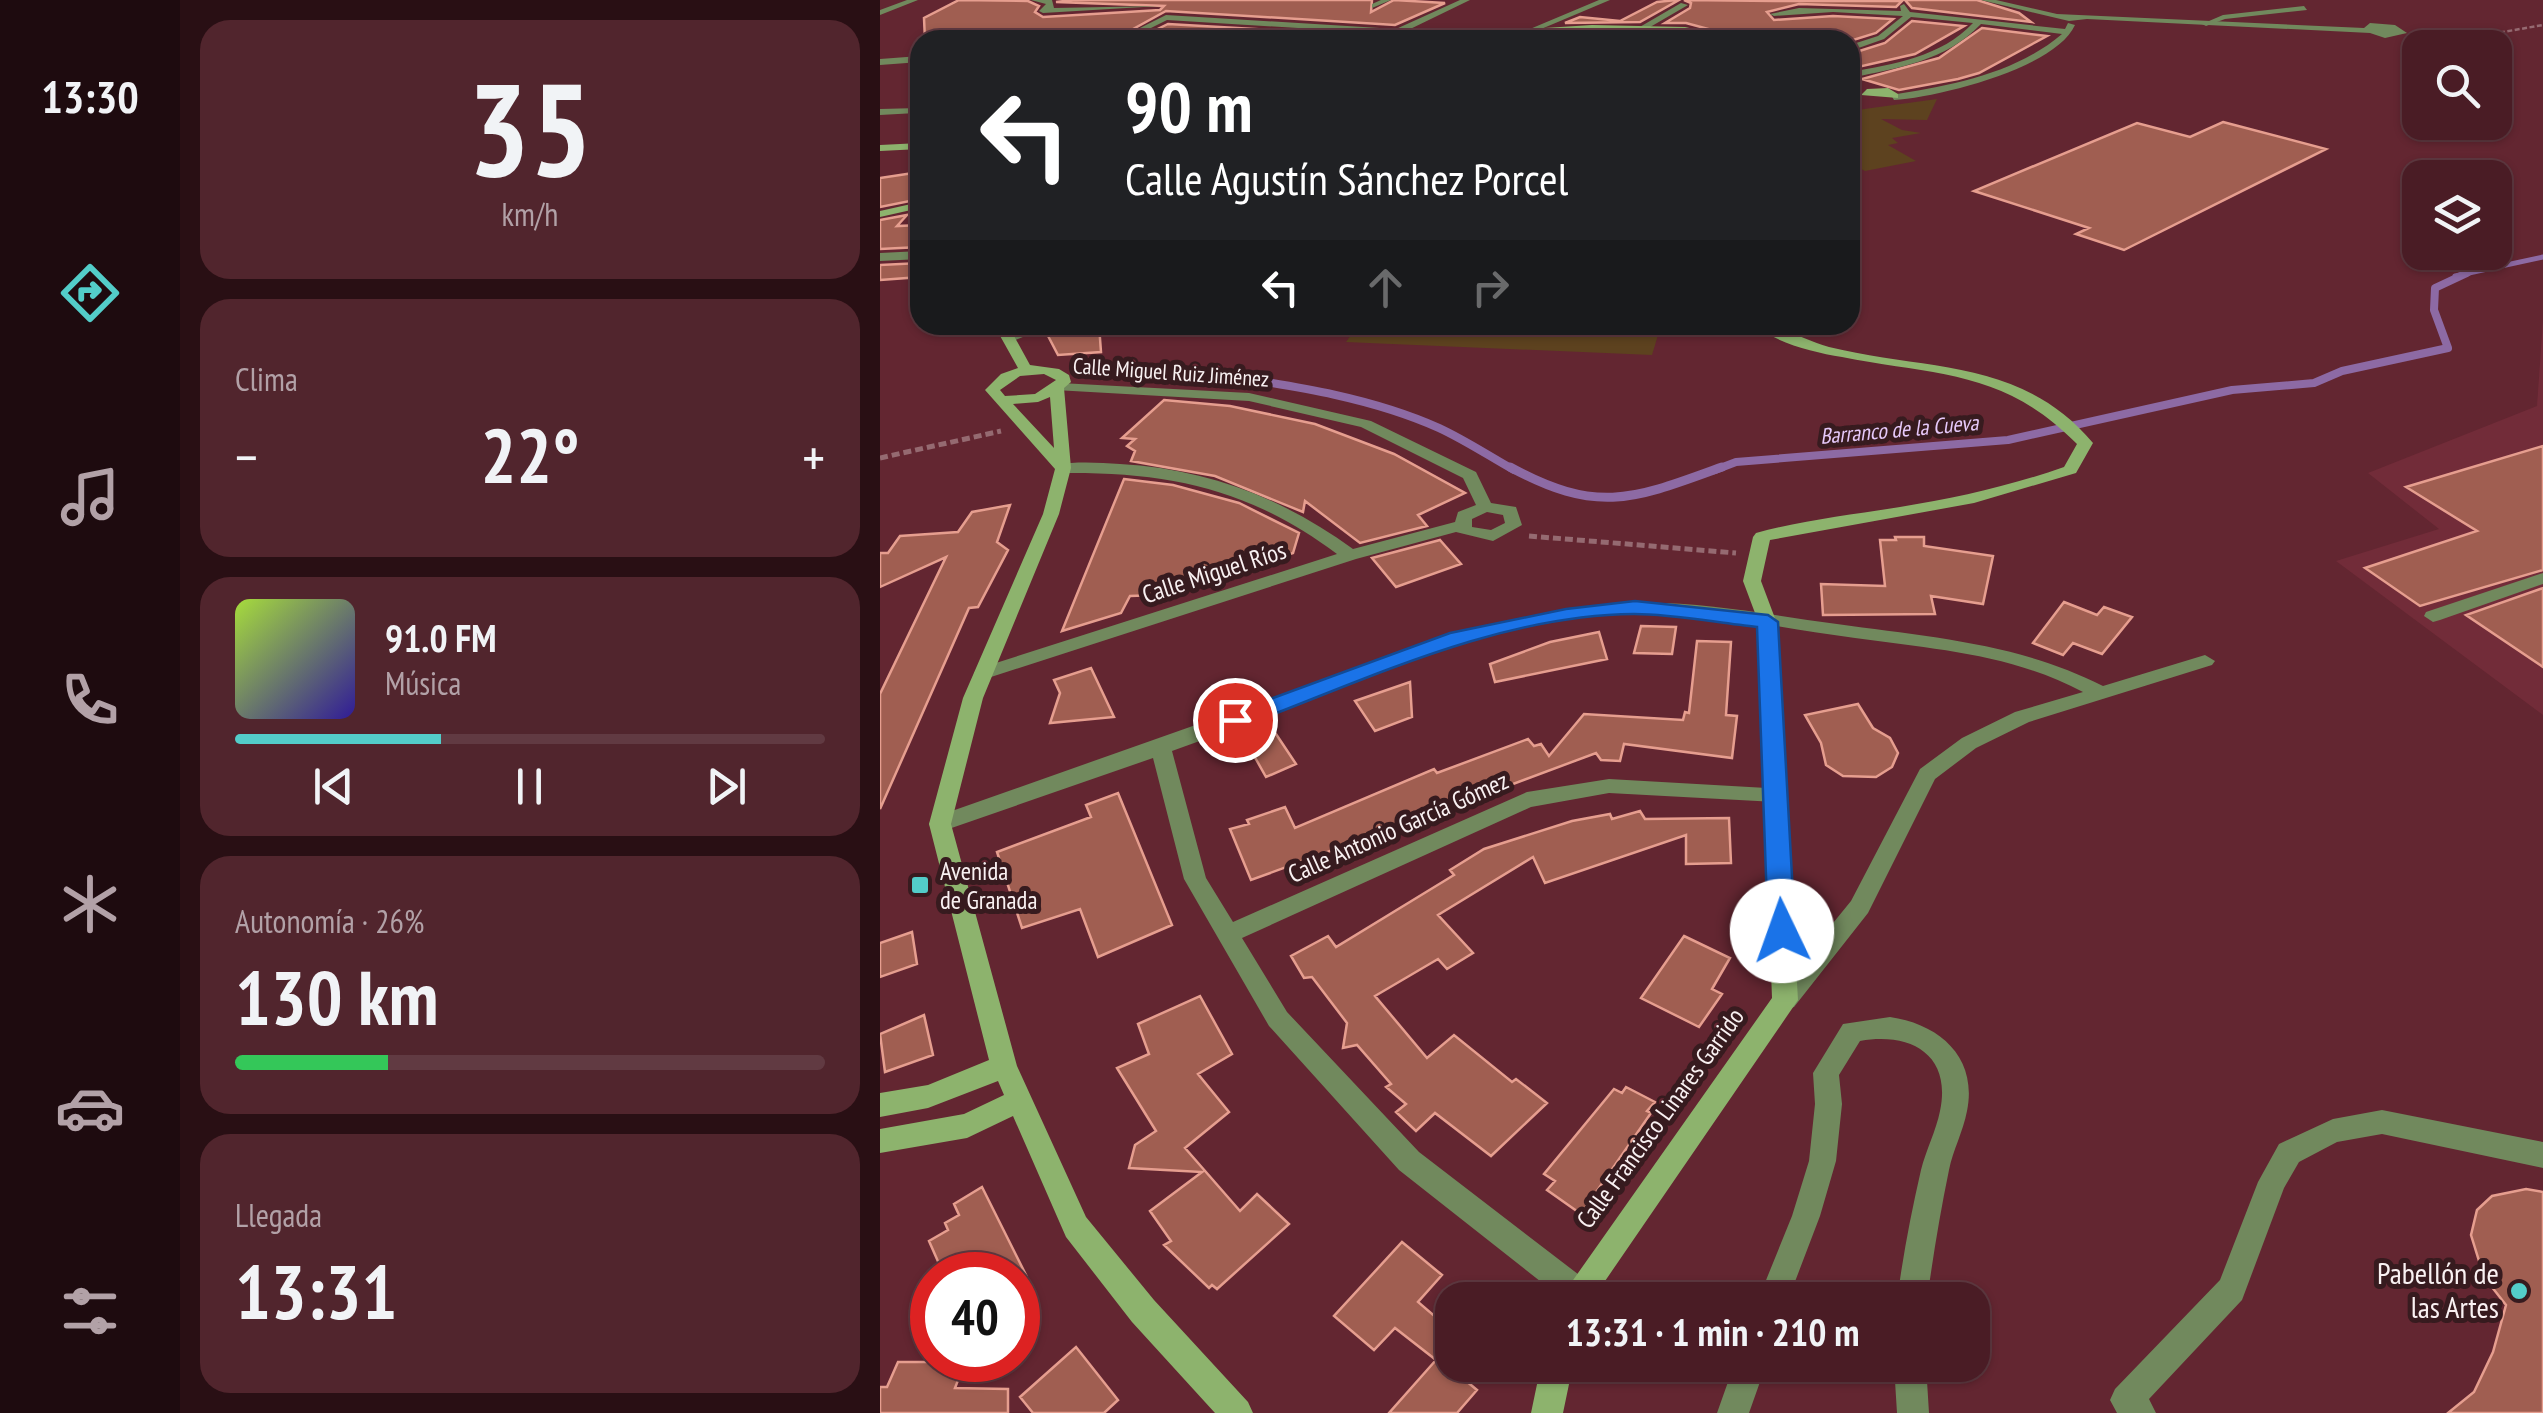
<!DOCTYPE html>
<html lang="es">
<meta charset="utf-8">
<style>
body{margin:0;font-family:"PT Sans Narrow",sans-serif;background:#51252d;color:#f1f3f6;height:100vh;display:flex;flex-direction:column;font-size:38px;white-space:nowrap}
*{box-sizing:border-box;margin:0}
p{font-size:32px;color:#b2a1a7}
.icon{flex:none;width:55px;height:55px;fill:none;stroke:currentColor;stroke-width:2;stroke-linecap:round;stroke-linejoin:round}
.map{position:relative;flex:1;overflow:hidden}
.sheet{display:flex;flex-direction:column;gap:20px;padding:20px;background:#290f14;width:700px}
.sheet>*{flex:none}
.hud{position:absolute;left:30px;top:30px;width:950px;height:305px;border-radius:30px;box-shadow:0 2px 8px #0004,0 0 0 2px #613a42;background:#202124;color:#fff;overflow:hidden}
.tools{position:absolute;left:1522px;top:30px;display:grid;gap:20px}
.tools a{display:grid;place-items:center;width:110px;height:110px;border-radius:20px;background:#4a1c25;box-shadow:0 2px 8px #0004,0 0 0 2px #613a42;font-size:50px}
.speed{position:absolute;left:30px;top:1252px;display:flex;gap:20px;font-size:50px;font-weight:700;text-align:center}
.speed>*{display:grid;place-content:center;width:130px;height:130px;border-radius:50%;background:#4a1c25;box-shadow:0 2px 8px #0004,0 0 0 2px #613a42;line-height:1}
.speed .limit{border:15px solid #d22;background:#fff;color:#111}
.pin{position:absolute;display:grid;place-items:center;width:85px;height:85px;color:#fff;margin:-42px;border:5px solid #fff;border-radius:50%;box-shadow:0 2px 10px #0007}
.me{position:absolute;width:110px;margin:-55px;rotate:357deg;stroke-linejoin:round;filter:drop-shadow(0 0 8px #0008)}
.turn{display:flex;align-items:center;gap:35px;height:210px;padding:0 50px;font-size:45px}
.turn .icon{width:130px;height:130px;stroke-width:2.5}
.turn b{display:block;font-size:70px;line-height:85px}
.lanes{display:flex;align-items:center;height:95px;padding:0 50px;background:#0003;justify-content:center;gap:50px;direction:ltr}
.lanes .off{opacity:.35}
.big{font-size:75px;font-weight:600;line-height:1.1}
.sheet .tile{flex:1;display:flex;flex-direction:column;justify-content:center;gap:15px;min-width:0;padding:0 35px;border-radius:30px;background:#51252d}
.sheet .dial{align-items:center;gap:0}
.dial b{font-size:130px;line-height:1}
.song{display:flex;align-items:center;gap:30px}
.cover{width:120px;height:120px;border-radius:15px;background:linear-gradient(135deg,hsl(80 70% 55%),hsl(250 70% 35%))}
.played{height:10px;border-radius:5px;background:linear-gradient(90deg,#53cdc9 35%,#613a42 35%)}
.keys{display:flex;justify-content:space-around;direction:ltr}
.heat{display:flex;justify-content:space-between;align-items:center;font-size:55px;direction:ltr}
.charge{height:15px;border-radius:8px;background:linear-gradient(90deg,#34c759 26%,#613a42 0)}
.trip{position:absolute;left:555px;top:1282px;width:555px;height:100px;border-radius:30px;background:#4a1c25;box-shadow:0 2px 8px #0004,0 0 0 2px #613a42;font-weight:600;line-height:100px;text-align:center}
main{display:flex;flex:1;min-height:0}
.tabs{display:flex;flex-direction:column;width:180px;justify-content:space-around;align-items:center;background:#1e0b0f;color:#b2a1a7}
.tabs .icon{width:70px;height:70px}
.tabs .current{color:#53cdc9}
.tabs b{font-size:45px;color:#f1f3f6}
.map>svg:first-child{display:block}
.built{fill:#722c39}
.green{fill:#5d421f}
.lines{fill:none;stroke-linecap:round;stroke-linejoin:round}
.stream-far2{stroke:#8d6aa4;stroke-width:5}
.stream-far1{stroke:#8d6aa4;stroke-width:8}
.stream{stroke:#8d6aa4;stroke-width:9}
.building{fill:#a05e51;stroke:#e69e8f;stroke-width:2.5}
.path-far1{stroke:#956a71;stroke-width:2.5;stroke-dasharray:5 2.5;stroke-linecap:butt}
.path{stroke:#956a71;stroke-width:5;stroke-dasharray:8 4;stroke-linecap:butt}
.lane{fill:#71895d;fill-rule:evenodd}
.street{fill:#71895d;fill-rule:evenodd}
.secondary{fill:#8db36d;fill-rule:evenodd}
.route{fill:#1a73e8;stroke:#114b97;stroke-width:2.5}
.poi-dot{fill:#53cdc9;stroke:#371b1f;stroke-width:4}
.labels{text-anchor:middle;stroke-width:10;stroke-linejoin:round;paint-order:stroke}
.far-street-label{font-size:22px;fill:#f9f1f2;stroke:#371b1f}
.far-water-label{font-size:22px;font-style:italic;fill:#e6c9fa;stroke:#371b1f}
.street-label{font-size:25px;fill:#f9f1f2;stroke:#371b1f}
.poi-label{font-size:25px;fill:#f9f1f2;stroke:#371b1f;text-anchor:start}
.near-poi-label{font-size:30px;fill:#f9f1f2;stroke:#371b1f;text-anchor:end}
</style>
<main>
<nav class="tabs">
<b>13:30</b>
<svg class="icon current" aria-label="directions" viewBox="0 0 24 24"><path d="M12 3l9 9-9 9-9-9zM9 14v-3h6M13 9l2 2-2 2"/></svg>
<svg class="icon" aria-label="music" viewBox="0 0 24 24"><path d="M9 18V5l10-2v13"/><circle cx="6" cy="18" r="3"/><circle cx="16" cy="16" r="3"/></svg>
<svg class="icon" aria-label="phone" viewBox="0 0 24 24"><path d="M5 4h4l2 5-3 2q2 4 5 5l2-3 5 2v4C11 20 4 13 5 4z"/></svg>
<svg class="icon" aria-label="climate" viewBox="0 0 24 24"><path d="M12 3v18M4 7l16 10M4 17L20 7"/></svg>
<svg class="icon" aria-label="car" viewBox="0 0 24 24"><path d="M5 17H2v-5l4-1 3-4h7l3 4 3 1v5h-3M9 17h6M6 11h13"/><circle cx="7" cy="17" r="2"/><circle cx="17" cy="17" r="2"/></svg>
<svg class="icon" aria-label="filters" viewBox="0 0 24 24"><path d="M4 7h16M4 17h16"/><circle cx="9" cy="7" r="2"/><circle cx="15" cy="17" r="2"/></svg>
</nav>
<section class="sheet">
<div class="tile dial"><b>35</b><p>km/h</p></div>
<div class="tile"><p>Clima</p>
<div class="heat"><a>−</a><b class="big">22°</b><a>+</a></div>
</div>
<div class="tile">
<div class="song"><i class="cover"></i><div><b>91.0 FM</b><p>Música</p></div></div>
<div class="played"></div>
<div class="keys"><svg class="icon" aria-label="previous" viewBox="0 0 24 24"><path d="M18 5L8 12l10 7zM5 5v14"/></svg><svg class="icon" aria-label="pause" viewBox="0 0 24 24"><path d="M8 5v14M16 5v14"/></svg><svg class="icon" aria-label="next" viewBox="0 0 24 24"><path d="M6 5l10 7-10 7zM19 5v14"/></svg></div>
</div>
<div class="tile"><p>Autonomía · 26%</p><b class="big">130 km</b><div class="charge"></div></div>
<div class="tile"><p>Llegada</p><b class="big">13:31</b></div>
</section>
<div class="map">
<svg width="1663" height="1413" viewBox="0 0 1663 1413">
<rect width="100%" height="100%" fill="#632631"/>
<path class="built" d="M1663 320V715L1456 561 1559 529 1488 473 1657 406Z"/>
<path class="green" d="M1057 99 1047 120 1001 119 1022 130 1041 133 1012 138 1018 143 1008 145 1036 161 985 171 970 163V111Z
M478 325H781L772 355 466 342Z"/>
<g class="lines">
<path class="stream-far2" d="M1575 276 1663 257"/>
<path class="stream-far1" d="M316 371C398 384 483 394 559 428 585 440 609 456 634 470
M835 470 856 462 1128 440 1352 390 1434 383 1462 371 1568 348 1554 310 1555 288 1587 273"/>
<path class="stream" d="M630 467C718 515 754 499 842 467"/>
</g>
<path class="building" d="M79 0 148 1 159 6 155 12 163 17 280 10 284 6 176 2 193 0H492L491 12 514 0 565 3 515 25 286 11 233 40H45L44 18Z
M796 0H799L760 22 685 23 700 17 740 21 777 2Z
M804 0 895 1H1022L1016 7 919 4 887 12 894 20 953 16 1013 19 996 33 970 41 869 40 806 23H785L810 8 811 3Z
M1025 0H1097L1139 13 1151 22 1032 8Z
M1032 21 1084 26 1035 54 978 67 970 64V54L1005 43Z
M288 24 476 35 411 33 401 40H364L358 31 347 40H255Z
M1102 28 1167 36 1099 73 1078 79 1019 90 982 79 1059 58Z
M712 35 805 37 833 40 646 39Z
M1343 122 1446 149 1244 250 1196 234 1209 228 1094 191 1257 123 1310 137Z
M40 172V199L0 207V178Z
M27 215 17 226 40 225V247L0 249V220Z
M40 263V277L0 280V265Z
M188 325H219L221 352 178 355 166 332Z
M284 400 350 406 435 424 514 454 585 493 538 515 547 526 480 543 425 501 423 512 335 476 251 461 255 451 247 446 255 439 242 438Z
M1663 446V570L1540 606 1485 568 1597 531 1526 487Z
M244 479 293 485 359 503 419 533 413 553 338 579 313 581 278 595 250 596 241 613 182 631Z
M130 505 117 542 128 550 98 607 89 608 0 809V694L66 557 0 587V553H8L20 536 78 532 92 512Z
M1015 537H1044V546L1113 556 1103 604 1051 596 1055 614 943 615 941 584 1005 586 1000 540H1016Z
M560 540 581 564 516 587 492 558Z
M1663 588V667L1586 615Z
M1184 602 1217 615 1224 607 1252 617 1222 654 1193 643 1183 655 1153 643Z
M761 626 796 627 792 654 754 653Z
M719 632 727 659 615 682 610 664 670 642Z
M817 641 851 642 846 715 857 716 852 758 744 744 740 761 721 760 716 753 609 793 604 786 480 840 371 880 350 829 369 824 367 820 405 807 415 828 554 769 557 773 648 739 654 746 661 744 669 756 704 714 803 720 805 712 809 713Z
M211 668 234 717 170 723 180 693 174 680Z
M530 682 532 717 495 731 475 701Z
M978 704 993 728 1010 738 1018 753 1012 767 996 777 963 776 946 765 941 743 925 715Z
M396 734 416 764 386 777 368 745Z
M238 793 292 925 218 957 200 909 142 928 117 852 211 817 206 805Z
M760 811 765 819 849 818 851 863 806 864V835L665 883 653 857 558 915 593 953 567 969 558 959 495 996 547 1058 574 1035 632 1082 636 1079 667 1103 611 1156 555 1113 536 1131 516 1112 526 1104 506 1087 511 1084 477 1045 463 1048 467 1023 432 977 424 978 411 956 448 936 456 947 574 875 570 870 604 849 692 821 730 814 732 819Z
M32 932 37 964 0 977V943Z
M804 936 850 958 832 989 842 994 819 1027 761 998Z
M320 996 352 1054 318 1074 349 1112 305 1148 360 1211 377 1194 409 1224 337 1289 332 1285 329 1288 284 1245 291 1241 270 1211 322 1172 249 1168 255 1145 276 1131 237 1068 269 1054 258 1024Z
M44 1015 53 1055 5 1072 0 1034Z
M746 1087 775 1102 767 1111 771 1113 701 1214 667 1190 675 1181 664 1174 734 1089 742 1093Z
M102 1187 146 1275H64L49 1241 68 1230 65 1223 79 1215 74 1204Z
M1646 1189 1663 1192V1413H1568L1594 1392 1613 1352 1626 1305 1604 1277 1591 1235 1597 1210 1612 1196Z
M522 1242 562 1275 538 1302 572 1331V1365H598L585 1380 597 1390 577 1413H509L556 1360 515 1328 494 1350 454 1316Z
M196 1347 238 1400 224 1413H153L140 1397Z
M18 1362H85L75 1388 128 1389V1413H0V1387H7Z"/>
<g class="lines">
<path class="path-far1" d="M1538 38 1583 39 1663 25"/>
<path class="path" d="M0 458 121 431
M649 536 856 553"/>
<path class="lane" d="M1424 6 1427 10 1345 19 1326 26 1322 24 1343 15Z
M1010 1017C1059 1024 1098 1057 1087 1111 1083 1132 1073 1150 1069 1170 1060 1213 1053 1257 1047 1300H1017C1023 1256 1031 1213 1041 1170 1046 1150 1056 1131 1060 1111 1072 1054 1030 1032 980 1041L959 1075 962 1104 956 1161 940 1216 908 1300H878L912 1216 929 1161 935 1104 933 1073 963 1024Z
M1502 1110 1663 1142V1168L1502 1134 1457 1142 1419 1162 1404 1188 1362 1300 1269 1399 1276 1413H1237L1230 1400 1235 1389 1340 1280 1378 1182 1399 1144 1453 1119Z
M854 1365H886L869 1413H837Z
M1014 1365H1046L1049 1413H1017Z"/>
<path class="street" d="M27 0H38L0 15V10Z
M151 0H172L174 8 280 6 163 13 159 11 166 4Z
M501 0H511L492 8V4Z
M580 0H590L522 33 523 36 519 39 514 34 287 20 247 40H236L286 15 516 29Z
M719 0H730L635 40H624Z
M1101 0H1116L1177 14 1484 28 1490 23 1515 25 1527 33 1505 38 1490 33 1207 19 1189 21Z
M801 3 808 5 765 30 758 28Z
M1024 4 1030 12 1185 29 1188 23 1195 25C1176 68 1059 97 1014 100L1011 95C1070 86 1135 74 1182 34L1101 24C1066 61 1018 68 970 78V72C1014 64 1061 57 1093 23L1031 17 1004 39 970 51V45L998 36 1023 16 953 12 894 16 890 14 919 8 1021 11 1020 6Z
M357 35 360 40H351Z
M40 56V62L0 65V59Z
M39 108 36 113 0 115V109Z
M40 251V259L0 261V253Z
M153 325H173L133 341 121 338Z
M180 383 369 393 491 421 596 472 611 503 636 507 642 525 613 541 576 532 476 559 111 677H97L94 673 97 669 457 554C370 489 290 472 183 473L177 471V465C197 461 220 463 240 464 327 469 403 498 473 549L575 522 578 512 596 505 583 478 481 427 369 401 175 390 173 387ZM607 512 623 515 625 523 611 530 592 527V519Z
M1663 573V584L1560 620 1553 622 1544 616 1546 612Z
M753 603C822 601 889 615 957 624 1049 637 1139 643 1223 686L1325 655 1335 661 1332 665 1149 722 1096 748 1055 779 988 913 914 1007 905 1010 896 1007 892 1000 896 993 971 901 1040 769 1082 738 1135 712 1203 692C1132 654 1054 649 975 638 903 629 830 611 757 613 595 619 442 697 292 751L326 878 353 922 647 792 729 779 904 789 907 794 904 799 896 802 729 793 651 807 362 938 407 1012 539 1152 707 1281 711 1291 707 1300H684L519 1170 389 1026 304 879 273 758 60 832 52 830 49 824 52 818 554 641 655 615Z"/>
<path class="secondary" d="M712 25 805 27 865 40 805 33 712 31 465 40Z
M1008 88 1018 94V98L981 95 987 89Z
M40 143V149L0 151V145Z
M40 202V208L0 217V211Z
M114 325H128L150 365 179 369 189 375 191 382 184 388 191 468 179 514 103 698 71 824 137 1066 206 1217 274 1300 368 1402 373 1413H335L252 1322 186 1237 133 1116 87 1138 0 1153V1129L84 1114 124 1095 118 1081 48 1108 0 1117V1093L48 1085 109 1060 49 824 83 698 163 514 175 469 105 390 121 374 138 368ZM164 374 176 380 155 394 125 396 120 390 140 376ZM170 397 174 448 133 404 158 402Z
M875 325C901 325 924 340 949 347 1046 371 1142 358 1213 443L1196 473 1094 503 890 540 881 581 896 621 918 1000 712 1300H679L892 998 878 621 863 581 873 537 876 533C923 520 971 515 1020 507 1076 498 1130 486 1184 467L1197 444C1123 369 1057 376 962 357 933 352 898 344 875 325Z
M661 1365H693L683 1413H651Z"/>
</g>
<path class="route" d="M755 601 888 615 898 622 915 931 911 939 902 942 888 931 877 627C837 623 795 614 754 614 619 615 488 679 363 726L355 728 344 720 347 715 570 633 686 609Z"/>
<g class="poi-dot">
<rect x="30" y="875" width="20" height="20" rx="5"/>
<circle cx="1639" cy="1291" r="10"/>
</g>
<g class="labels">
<g class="far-street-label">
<text transform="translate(291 372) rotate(4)" y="8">Calle Miguel Ruiz Jiménez</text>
</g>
<g class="far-water-label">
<text transform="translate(1019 429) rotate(-5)" y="8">Barranco de la Cueva</text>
</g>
<g class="street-label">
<text transform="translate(334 572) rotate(-18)" y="9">Calle Miguel Ríos</text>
<text transform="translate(518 827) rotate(-24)" y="9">Calle Antonio García Gómez</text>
<text transform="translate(780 1118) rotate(-54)" y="9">Calle Francisco Linares Garrido</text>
</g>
<g class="poi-label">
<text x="60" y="880">Avenida<tspan x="60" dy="29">de Granada</tspan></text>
</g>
<g class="near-poi-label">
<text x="1619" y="1284">Pabellón de<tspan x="1619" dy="34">las Artes</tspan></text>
</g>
</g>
</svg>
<div class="tools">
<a><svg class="icon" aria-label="search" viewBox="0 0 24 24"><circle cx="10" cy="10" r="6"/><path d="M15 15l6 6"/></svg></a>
<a><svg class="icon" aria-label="layers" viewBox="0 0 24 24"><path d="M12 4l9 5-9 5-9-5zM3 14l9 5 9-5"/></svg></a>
</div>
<div class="speed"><div class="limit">40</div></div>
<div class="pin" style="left:355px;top:720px;background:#d93025"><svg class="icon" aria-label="arrive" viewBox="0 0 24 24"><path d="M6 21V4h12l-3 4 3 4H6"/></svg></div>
<svg class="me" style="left:902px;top:931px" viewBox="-20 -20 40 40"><circle r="19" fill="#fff"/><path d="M0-13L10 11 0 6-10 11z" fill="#1a73e8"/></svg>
<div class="trip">13:31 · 1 min · 210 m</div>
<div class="hud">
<div class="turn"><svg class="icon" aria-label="left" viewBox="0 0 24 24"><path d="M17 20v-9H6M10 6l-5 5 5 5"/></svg><div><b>90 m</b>Calle Agustín Sánchez Porcel</div></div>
<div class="lanes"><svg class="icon" aria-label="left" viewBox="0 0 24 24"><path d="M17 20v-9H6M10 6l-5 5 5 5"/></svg><svg class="icon off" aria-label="ahead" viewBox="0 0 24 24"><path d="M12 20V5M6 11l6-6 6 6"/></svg><svg class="icon off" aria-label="right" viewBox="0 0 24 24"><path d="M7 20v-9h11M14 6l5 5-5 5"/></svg></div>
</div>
</div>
</main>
